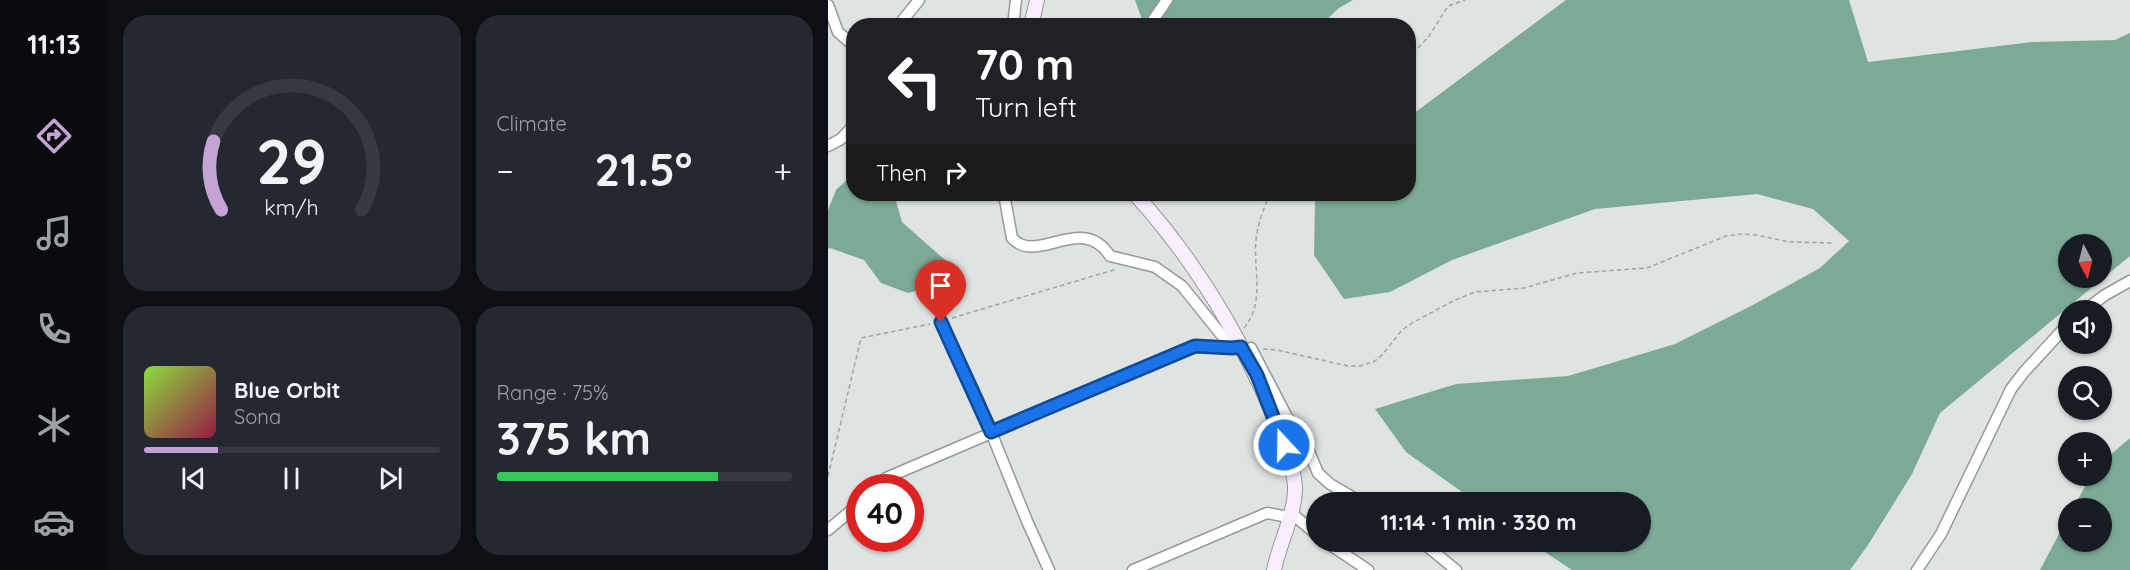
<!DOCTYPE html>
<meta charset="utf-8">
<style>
body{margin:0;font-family:Quicksand,sans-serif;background:#242831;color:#f1f3f6;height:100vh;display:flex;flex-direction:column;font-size:22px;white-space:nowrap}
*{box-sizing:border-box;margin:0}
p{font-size:20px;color:#9ea1a6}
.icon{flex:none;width:33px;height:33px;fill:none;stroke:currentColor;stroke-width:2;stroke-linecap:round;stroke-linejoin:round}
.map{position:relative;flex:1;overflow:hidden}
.sheet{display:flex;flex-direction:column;gap:15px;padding:15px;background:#0d0f14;width:720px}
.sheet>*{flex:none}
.hud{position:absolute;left:18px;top:18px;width:570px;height:183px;border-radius:24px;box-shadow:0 2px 4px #0004;background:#202124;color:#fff;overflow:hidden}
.needle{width:39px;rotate:173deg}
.fabs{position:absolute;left:1230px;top:234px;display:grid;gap:12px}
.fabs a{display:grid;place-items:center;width:54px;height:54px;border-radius:50%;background:#171b24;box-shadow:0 2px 4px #0004;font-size:30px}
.speed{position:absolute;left:18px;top:474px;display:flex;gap:12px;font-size:30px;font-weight:700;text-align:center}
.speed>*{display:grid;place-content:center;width:78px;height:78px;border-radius:50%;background:#171b24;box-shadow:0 2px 4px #0004;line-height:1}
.speed .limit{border:9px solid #d22;background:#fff;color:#111}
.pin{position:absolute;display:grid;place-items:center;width:51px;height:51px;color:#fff;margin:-62px -26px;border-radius:50% 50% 50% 0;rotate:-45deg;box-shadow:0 0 6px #0007}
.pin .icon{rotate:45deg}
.me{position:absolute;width:66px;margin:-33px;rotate:339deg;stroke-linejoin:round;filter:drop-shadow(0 0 4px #0008)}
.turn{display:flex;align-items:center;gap:21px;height:126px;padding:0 30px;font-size:27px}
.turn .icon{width:78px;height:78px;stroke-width:2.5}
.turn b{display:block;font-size:42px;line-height:51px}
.then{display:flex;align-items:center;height:57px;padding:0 30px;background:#0003;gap:12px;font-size:22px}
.big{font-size:45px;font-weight:700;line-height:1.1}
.sheet .tile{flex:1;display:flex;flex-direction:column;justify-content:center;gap:9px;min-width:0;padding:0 21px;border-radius:24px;background:#242831}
.sheet .dial{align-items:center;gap:0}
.dial svg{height:156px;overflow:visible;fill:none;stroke:#363941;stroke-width:7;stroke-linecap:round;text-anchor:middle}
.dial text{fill:#f1f3f6;stroke:none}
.song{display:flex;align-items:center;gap:18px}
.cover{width:72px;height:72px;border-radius:9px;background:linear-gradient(135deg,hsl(90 70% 55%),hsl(340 70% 35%))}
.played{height:6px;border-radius:3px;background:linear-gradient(90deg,#c5a3d7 25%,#363941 25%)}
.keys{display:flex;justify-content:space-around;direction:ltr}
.heat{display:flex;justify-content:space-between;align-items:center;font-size:33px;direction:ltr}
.charge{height:9px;border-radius:4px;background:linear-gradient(90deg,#34c759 75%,#363941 0)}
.sheet .tiles{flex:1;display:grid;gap:15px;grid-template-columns:repeat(2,1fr)}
.trip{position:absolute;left:478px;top:492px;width:345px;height:60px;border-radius:30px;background:#171b24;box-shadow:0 2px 4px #0004;font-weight:700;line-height:60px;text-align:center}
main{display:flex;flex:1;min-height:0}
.menu{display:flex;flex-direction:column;width:108px;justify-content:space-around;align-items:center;background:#090b0e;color:#9ea1a6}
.menu .icon{width:42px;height:42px}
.menu .on{color:#c5a3d7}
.menu b{font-size:27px;color:#f1f3f6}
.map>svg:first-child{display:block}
.forest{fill:#7daa97;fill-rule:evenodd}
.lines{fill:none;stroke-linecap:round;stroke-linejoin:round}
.street-casing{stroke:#969998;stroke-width:13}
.secondary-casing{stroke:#969998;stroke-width:16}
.path{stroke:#a1a5a3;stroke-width:1.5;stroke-dasharray:4.5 3;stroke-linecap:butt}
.street{stroke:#fff;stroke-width:10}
.secondary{stroke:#f8eefd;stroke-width:14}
.route-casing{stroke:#114b97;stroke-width:15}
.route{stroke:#1a73e8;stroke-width:10}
</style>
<main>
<nav class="menu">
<b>11:13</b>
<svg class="icon on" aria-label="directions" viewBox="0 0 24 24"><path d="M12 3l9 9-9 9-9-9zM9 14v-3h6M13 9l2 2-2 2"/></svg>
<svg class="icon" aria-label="music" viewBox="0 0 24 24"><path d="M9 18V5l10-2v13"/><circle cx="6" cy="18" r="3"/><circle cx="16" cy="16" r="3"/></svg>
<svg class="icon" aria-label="phone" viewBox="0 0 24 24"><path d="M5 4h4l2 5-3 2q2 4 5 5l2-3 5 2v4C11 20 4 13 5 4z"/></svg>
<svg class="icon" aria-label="climate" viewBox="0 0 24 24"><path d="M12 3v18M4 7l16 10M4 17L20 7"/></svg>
<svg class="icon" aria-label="car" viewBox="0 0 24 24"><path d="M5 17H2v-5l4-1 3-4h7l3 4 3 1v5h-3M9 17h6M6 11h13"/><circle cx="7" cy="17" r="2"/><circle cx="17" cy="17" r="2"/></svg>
</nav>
<section class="sheet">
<div class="tiles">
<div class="tile dial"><svg viewBox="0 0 100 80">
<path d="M14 69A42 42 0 1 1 86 69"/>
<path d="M14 69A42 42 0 0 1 10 34" stroke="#c5a3d7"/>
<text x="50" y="56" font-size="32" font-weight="700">29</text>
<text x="50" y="72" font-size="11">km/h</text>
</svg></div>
<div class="tile"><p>Climate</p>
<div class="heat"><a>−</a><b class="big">21.5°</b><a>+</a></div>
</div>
<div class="tile">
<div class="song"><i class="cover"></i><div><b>Blue Orbit</b><p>Sona</p></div></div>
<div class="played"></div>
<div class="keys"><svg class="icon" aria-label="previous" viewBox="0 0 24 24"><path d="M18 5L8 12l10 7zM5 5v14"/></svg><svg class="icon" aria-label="pause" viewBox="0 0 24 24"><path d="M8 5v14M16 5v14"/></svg><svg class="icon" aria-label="next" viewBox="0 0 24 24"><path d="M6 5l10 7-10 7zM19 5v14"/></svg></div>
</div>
<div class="tile"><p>Range · 75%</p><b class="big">375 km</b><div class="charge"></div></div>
</div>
</section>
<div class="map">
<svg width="1302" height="570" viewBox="0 0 1302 570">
<rect width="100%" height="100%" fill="#dfe3e1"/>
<path class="forest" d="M307 0H525L511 8 492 26 316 25Z
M738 0H1021L1040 62 1204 42 1287 40 1302 33V256L1112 413 1084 474 1040 545 1022 570H744L702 542H813V502H648L578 452 547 409 628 384 740 376 847 344 923 306 992 268 1021 241 985 209 929 194 767 209 624 260 562 292 516 299 486 255 487 201 496 194H580L581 117ZM1240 244H1274V278H1240Z
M25 174 26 194H66L74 222 126 268 121 275 104 287 80 293 53 283 36 260 2 248 0 249V210L8 190Z
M1302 438V570H1212L1240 517V542H1274V508H1245L1263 476H1274V462Z"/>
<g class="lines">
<g class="street-casing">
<path id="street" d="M0 5 10 32 26 46
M70 26 91 0
M185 26 188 0
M321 26 339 0
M0 146 13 139 26 125
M87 194H102
M176 194 184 238C209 266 254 212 282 256L327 267 354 286 404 348
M1257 310 1277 295 1302 281
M113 322 150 400 199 521 221 570
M423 348 459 417 477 442 490 473 502 484 533 502
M48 488 58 478 367 346 404 348 413 347
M464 508 467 516 489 535
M0 530 32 503
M498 542 540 570
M594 542 628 570
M305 570 439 513 461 517
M1089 570 1113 534 1183 389 1196 372 1240 324"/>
</g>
<g class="secondary-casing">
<path id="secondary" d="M203 26 209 0
M307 194C366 259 412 335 446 417 455 438 465 463 467 486 468 512 451 544 446 570"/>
</g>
<path class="path" d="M580 59 601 36 620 6 637 0
M124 318 289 269
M416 328C439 301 423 264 429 233 431 220 437 205 442 194
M435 349 449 350 520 366H532L547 361 555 354 574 330 584 323 627 300 647 292 696 288 749 273 819 268 898 236 914 234 928 235 962 242 1005 243
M0 476 33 338 102 324"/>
<use href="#street" class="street"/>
<use href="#secondary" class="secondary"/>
</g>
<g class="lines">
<g class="route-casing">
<path id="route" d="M113 322 163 432 367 346 404 348 413 347 429 375 456 445"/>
</g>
<use href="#route" class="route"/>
</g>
</svg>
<div class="fabs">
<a><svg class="needle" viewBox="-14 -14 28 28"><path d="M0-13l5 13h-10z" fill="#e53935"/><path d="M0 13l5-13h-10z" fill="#9ea1a6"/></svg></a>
<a><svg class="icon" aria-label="sound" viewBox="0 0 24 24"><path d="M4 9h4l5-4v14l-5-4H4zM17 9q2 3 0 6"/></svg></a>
<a><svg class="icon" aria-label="search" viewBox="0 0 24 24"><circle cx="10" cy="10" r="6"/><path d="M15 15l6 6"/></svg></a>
<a>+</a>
<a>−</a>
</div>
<div class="speed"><div class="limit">40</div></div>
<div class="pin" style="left:113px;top:322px;background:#d93025"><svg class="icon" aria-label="arrive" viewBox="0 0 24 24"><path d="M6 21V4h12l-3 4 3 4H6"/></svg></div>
<svg class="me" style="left:456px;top:445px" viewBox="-20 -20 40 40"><circle r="17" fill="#1a73e8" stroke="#fff" stroke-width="3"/><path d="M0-11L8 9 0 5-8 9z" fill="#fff"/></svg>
<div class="trip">11:14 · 1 min · 330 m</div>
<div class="hud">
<div class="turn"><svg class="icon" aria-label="left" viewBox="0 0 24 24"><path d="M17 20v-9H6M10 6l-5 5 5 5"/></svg><div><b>70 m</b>Turn left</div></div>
<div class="then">Then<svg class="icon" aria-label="right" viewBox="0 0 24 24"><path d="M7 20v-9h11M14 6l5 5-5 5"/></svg></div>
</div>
</div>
</main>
